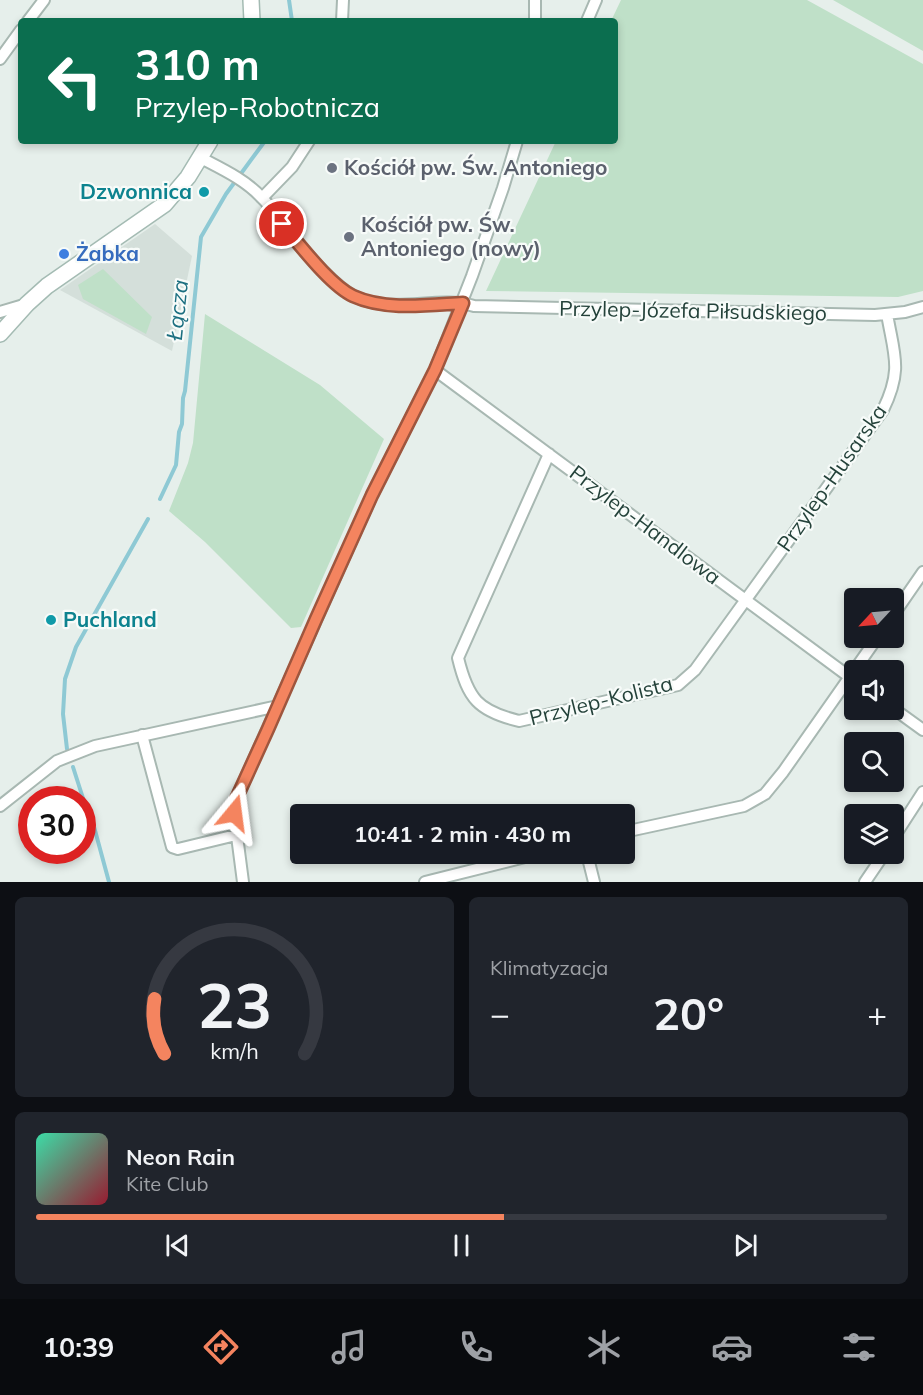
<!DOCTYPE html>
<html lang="pl">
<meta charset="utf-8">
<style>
body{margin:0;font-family:Mulish,sans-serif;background:#20242c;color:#f1f3f6;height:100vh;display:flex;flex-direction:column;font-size:22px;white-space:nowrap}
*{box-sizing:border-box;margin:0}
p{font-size:20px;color:#9ea1a6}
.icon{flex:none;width:33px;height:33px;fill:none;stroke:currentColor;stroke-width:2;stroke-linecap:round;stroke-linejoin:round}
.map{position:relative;height:882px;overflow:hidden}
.side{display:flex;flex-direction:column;gap:15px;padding:15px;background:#0d0f14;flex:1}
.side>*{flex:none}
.top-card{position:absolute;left:18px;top:18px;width:600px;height:126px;border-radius:6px;box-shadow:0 3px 9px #0003;background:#0b6e4f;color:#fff;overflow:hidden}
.needle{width:39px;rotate:244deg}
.controls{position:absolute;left:844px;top:588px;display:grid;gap:12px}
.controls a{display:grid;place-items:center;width:60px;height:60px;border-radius:6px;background:#171b24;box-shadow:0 3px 9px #0003;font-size:30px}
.speed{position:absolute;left:18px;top:786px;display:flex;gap:12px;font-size:30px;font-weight:700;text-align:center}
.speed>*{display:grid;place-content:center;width:78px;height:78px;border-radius:50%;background:#171b24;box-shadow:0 3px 9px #0003;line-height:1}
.speed .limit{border:9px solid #d22;background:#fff;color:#111}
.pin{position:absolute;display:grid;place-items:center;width:51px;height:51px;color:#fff;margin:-26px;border:3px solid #fff;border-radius:50%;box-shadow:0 2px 6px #0007}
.me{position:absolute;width:66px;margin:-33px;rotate:16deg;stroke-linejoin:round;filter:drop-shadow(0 0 4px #0008)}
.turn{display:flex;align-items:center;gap:21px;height:126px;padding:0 18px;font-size:27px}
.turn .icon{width:78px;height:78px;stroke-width:2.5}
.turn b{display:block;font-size:42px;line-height:51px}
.big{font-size:45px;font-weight:700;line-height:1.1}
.side .card{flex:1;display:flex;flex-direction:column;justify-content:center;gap:9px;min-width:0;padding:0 21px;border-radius:9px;background:#20242c}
.side .dial{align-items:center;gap:0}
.dial svg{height:156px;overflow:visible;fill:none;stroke:#363941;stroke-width:7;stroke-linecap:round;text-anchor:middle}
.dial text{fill:#f1f3f6;stroke:none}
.song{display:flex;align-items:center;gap:18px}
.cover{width:72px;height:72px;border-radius:9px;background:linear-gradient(135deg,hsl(160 70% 55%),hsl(350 70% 35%))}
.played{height:6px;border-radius:3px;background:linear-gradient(90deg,#f4845f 55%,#363941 55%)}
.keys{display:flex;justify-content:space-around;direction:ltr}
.heat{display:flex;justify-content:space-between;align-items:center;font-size:33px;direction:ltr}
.side .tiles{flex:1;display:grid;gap:15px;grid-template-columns:1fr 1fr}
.card:last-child{grid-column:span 2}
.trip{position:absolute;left:290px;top:804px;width:345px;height:60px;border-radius:6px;background:#171b24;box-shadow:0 3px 9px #0003;font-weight:700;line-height:60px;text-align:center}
.tabs{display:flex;height:96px;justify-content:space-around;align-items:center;background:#090b0e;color:#9ea1a6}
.tabs .icon{width:42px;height:42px}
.tabs .on{color:#f4845f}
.tabs b{font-size:27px;color:#f1f3f6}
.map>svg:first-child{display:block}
.built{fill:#d4dfda}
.green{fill:#bfe0c8}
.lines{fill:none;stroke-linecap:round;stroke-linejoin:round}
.stream{stroke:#8ec9d4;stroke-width:4}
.minor-casing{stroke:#a8b8b2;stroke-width:14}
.secondary-casing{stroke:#a4bbb3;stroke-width:18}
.minor{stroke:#fff;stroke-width:10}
.secondary{stroke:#fff;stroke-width:15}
.route-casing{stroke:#9f563e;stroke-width:15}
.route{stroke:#f4845f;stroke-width:10}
.worship-dot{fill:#6b7280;stroke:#f7fbf9;stroke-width:2}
.culture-dot{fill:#0f9aa8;stroke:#f7fbf9;stroke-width:2}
.shop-dot{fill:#3f7fe0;stroke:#f7fbf9;stroke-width:2}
.labels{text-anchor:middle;stroke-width:4.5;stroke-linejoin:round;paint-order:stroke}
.worship-label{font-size:21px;font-weight:bold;fill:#5b616d;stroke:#f7fbf9;text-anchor:start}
.culture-label{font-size:21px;font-weight:bold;fill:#0d838f;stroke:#f7fbf9;text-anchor:end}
.shop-label{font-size:21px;font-weight:bold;fill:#366cbe;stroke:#f7fbf9;text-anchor:start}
.street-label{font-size:21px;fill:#24423a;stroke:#f7fbf9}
.water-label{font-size:22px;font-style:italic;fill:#1c6f80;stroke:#f7fbf9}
</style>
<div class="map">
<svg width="923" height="882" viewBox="0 0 923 882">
<rect width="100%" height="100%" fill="#e6efeb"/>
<path class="built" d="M155 224 192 256 172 351 60 290Z"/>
<path class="green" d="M621 0H807L923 64V291L898 297 486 291 556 141H615V21H611Z
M833 0H923V51Z
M103 269 152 317 146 334 83 299 78 285Z
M205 314 320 385 384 439 301 627 291 628 205 542 169 511 188 463 193 443Z"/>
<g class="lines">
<path class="stream" d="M289 0 292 21
M160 499 176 465 179 432 182 424 183 398 185 391 201 237 226 194 265 141
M67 749 63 714 65 679 76 647 148 519
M73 767 89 817 93 823 109 882"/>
<g class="minor-casing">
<path id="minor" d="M535 0V21
M28 21 44 0
M342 21 343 0
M587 21 596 0
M0 59 21 30
M201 158C222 169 246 180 262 198 270 205 275 215 281 223 298 244 329 282 352 295 389 316 436 295 474 306L875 315 905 312 923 307
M262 198 292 167 309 141
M0 312 27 304
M435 370 855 681
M549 454 458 658C468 699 478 711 519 721L678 685 695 670 883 410C903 369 894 355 887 314
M894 614 923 572
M894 709 923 730
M142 735 172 847 178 849 236 835
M0 806 57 761 95 746 278 706
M624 832 744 806 765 794 783 772 877 638
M894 837 923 792
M587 854 594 882
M243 882 234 813 237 797 372 495 435 370 472 276 503 188 517 141
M425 882 537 854
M865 882 884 854"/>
</g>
<g class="secondary-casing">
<path id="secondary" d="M251 0 252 21
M0 334 27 304 47 286 165 204 188 177 210 141"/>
</g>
<use href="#minor" class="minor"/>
<use href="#secondary" class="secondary"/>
</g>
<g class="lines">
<g class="route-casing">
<path id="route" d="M234 813 237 797 268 729 316 619 372 495 435 370 463 303C428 305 386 311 353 296 330 285 300 245 282 224"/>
</g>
<use href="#route" class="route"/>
</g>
<g class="worship-dot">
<circle cx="332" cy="168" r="6"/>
<circle cx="349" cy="237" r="6"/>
</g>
<g class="culture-dot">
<circle cx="204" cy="192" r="6"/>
<circle cx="51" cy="620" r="6"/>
</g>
<circle class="shop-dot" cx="64" cy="254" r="6"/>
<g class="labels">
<g class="worship-label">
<text x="344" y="175">Kościół pw. Św. Antoniego</text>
<text x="361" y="232">Kościół pw. Św.<tspan x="361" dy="24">Antoniego (nowy)</tspan></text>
</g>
<g class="culture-label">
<text x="192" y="199">Dzwonnica</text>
<text x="63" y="627" text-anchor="start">Puchland</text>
</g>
<g class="shop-label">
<text x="76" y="261">Żabka</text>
</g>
<g class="street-label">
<text transform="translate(693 311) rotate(1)" y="7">Przylep-Józefa Piłsudskiego</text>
<text transform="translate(832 478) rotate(-55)" y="7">Przylep-Husarska</text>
<text transform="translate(645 525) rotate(37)" y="7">Przylep-Handlowa</text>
<text transform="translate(601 701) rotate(-14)" y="7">Przylep-Kolista</text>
</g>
<g class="water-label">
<text transform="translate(177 310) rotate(-84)" y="8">Łącza</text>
</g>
</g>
</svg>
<div class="controls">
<a><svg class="needle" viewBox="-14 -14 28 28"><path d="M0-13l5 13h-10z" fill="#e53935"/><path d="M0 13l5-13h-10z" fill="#9ea1a6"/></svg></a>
<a><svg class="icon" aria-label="sound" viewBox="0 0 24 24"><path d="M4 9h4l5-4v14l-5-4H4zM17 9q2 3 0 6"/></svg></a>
<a><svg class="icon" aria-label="search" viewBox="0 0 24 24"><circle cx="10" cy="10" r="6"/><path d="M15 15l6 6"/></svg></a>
<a><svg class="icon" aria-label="layers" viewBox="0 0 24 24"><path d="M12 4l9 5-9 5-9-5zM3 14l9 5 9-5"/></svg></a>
</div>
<div class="speed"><div class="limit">30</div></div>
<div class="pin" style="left:282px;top:224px;background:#d93025"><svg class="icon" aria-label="arrive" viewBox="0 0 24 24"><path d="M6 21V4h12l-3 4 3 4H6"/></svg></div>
<svg class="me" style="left:234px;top:813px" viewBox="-20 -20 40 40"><path d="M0-17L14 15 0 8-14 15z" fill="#f4845f" stroke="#fff" stroke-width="4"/></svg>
<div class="trip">10:41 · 2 min · 430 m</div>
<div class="top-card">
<div class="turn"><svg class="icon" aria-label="left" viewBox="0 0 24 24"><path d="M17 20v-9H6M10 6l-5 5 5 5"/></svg><div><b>310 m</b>Przylep-Robotnicza</div></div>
</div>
</div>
<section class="side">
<div class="tiles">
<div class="card dial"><svg viewBox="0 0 100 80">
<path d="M14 69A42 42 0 1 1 86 69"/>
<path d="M14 69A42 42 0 0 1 9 41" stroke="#f4845f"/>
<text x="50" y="56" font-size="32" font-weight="700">23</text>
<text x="50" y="72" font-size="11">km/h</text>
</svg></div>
<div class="card"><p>Klimatyzacja</p>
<div class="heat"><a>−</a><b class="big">20°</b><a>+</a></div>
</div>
<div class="card">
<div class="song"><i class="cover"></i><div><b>Neon Rain</b><p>Kite Club</p></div></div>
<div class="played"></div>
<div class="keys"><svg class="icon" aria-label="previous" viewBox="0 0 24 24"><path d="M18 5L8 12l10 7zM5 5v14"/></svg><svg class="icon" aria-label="pause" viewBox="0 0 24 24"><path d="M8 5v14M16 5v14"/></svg><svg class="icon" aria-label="next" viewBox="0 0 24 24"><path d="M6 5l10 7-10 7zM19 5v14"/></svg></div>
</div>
</div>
</section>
<nav class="tabs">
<b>10:39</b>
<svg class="icon on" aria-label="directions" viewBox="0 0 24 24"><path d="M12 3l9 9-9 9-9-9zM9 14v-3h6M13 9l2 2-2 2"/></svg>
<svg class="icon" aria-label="music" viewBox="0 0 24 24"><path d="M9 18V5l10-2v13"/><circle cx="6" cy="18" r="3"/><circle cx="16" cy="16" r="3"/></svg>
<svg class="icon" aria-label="phone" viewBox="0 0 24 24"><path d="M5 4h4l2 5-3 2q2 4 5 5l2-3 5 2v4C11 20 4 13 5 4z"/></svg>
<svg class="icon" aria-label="climate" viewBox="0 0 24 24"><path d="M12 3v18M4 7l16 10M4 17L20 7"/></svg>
<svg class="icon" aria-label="car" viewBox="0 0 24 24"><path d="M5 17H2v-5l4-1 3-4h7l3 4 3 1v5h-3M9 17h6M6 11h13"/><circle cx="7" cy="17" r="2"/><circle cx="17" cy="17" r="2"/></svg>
<svg class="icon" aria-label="filters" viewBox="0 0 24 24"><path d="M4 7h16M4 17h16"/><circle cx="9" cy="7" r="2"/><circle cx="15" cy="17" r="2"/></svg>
</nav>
